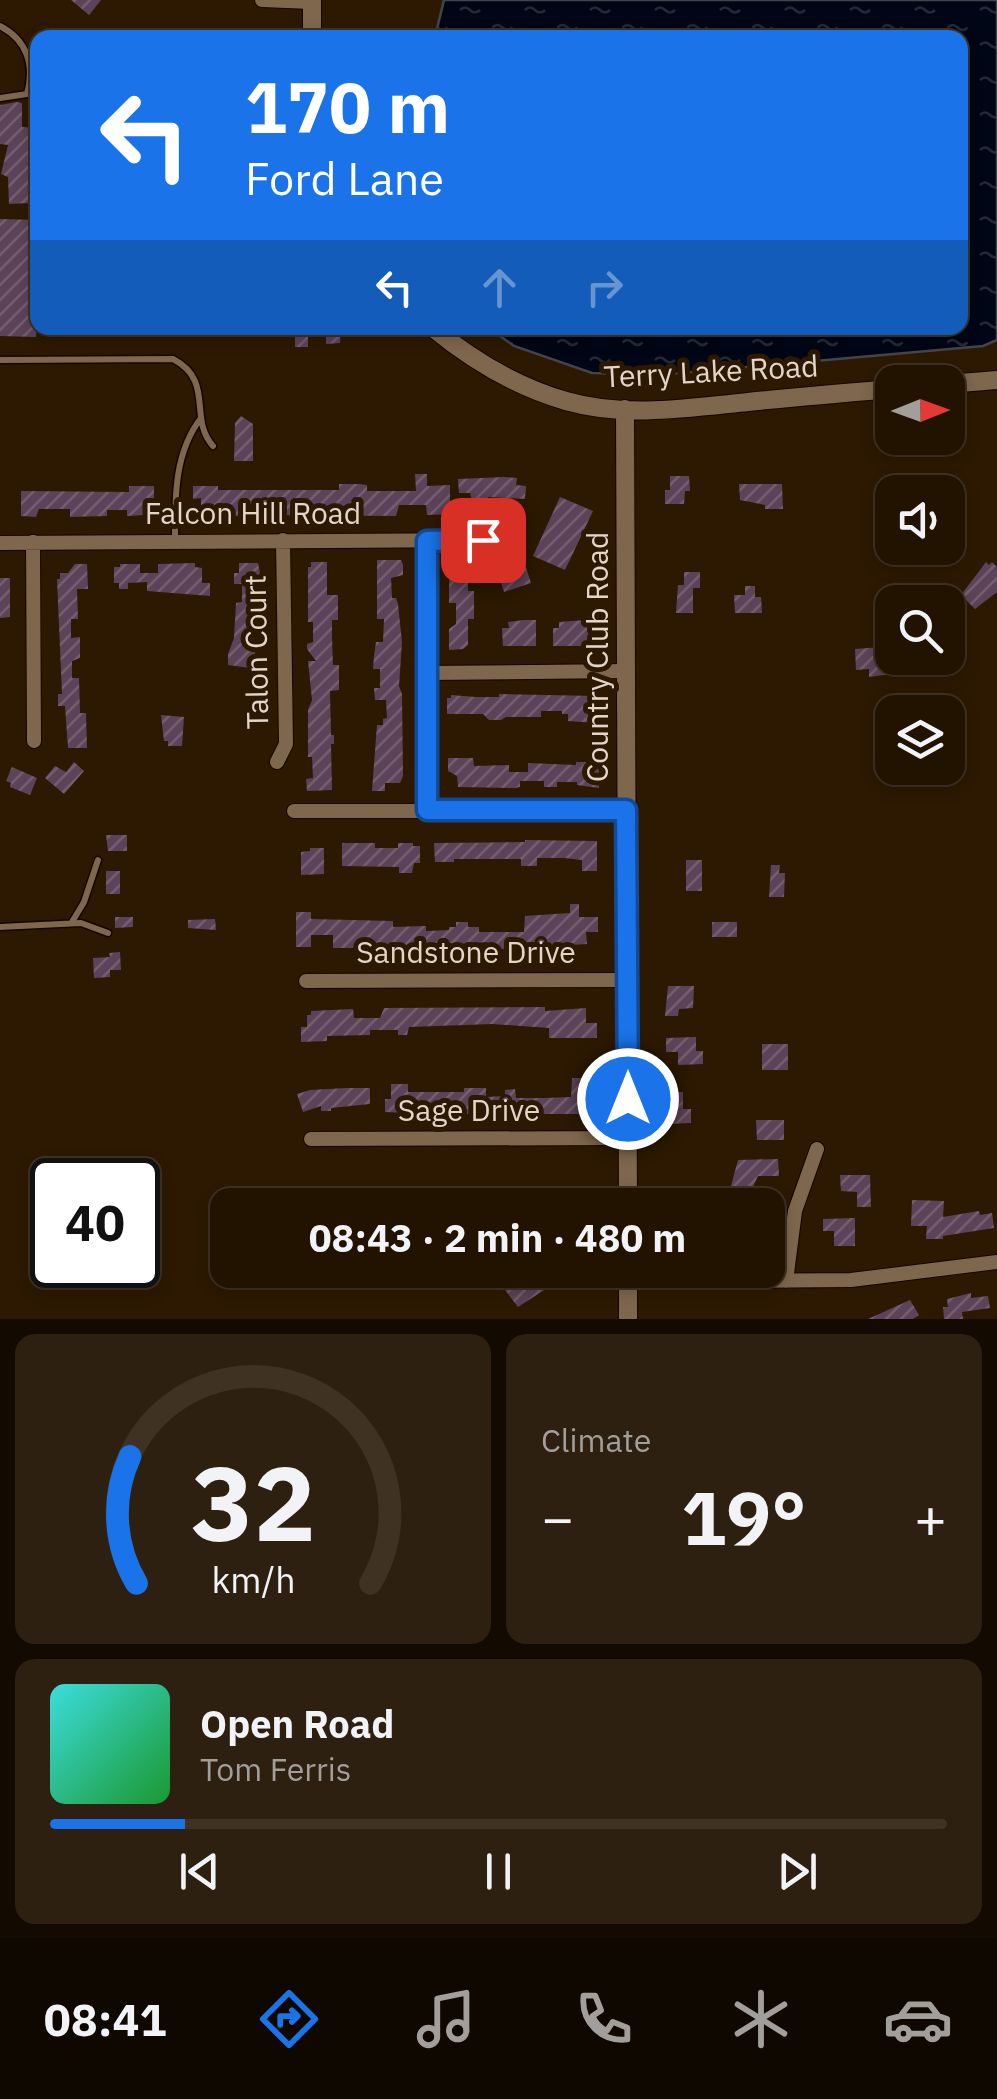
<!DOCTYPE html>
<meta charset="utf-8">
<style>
body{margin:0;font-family:"IBM Plex Sans",sans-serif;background:#2e2010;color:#f1f3f6;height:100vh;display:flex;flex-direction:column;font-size:38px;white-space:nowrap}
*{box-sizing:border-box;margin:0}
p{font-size:32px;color:#a29e99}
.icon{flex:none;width:55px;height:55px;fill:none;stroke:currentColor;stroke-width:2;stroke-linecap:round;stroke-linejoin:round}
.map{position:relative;height:1319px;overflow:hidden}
.panel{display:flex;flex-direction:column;gap:15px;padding:15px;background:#130a01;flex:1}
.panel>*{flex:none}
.guide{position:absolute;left:30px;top:30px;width:938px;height:305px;border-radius:20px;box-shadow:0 5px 15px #0003,0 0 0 2px #3f3223;background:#1a73e8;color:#fff;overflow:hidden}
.needle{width:65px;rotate:89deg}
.controls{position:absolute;left:875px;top:365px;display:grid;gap:20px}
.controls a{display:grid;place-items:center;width:90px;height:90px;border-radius:20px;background:#221301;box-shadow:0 5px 15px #0003,0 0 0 2px #3f3223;font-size:50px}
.speed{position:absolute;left:30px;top:1158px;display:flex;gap:20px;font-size:50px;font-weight:700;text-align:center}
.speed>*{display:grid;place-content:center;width:130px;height:130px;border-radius:50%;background:#221301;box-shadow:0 5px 15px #0003,0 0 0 2px #3f3223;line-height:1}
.speed .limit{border:5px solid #111;border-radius:15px;background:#fff;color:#111}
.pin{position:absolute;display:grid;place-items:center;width:85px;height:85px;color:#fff;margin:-42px;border-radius:20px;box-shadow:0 5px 15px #0006}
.me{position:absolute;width:110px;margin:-55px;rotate:0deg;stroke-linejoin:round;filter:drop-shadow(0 0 8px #0008)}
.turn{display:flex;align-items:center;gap:35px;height:210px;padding:0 50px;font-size:45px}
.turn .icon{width:130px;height:130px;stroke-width:2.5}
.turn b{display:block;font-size:70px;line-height:85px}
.lanes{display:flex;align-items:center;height:95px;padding:0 50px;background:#0003;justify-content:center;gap:50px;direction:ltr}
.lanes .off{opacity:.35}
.big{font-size:75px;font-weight:700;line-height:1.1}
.panel .tile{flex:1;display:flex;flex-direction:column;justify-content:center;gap:15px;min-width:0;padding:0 35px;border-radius:20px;background:#2e2010}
.panel .dial{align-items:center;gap:0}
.dial svg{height:260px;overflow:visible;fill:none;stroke:#3f3223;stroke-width:7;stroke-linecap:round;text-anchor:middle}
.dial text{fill:#f1f3f6;stroke:none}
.song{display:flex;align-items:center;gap:30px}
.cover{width:120px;height:120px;border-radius:15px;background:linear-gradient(135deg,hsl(180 70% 55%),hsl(130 70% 35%))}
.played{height:10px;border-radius:5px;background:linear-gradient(90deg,#1a73e8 15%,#3f3223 15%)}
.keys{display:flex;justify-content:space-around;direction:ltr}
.heat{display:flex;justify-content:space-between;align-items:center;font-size:55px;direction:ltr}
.panel .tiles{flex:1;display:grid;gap:15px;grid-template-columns:1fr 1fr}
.tile:last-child{grid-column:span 2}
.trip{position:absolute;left:210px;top:1188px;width:575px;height:100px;border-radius:20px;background:#221301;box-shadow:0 5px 15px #0003,0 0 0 2px #3f3223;font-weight:700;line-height:100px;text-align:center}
.dock{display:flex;height:160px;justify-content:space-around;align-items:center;background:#0e0800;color:#a29e99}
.dock .icon{width:70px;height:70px}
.dock .selected{color:#1a73e8}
.dock b{font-size:45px;color:#f1f3f6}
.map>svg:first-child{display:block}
.water{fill:url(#water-ripples);stroke:#44444b;stroke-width:2.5}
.building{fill:url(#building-hatch)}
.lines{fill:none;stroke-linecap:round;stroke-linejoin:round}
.lane-casing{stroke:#140400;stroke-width:9}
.street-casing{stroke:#140400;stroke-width:16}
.secondary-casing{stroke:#140400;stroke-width:20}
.lane{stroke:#7f674d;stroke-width:6}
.street{stroke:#7f674d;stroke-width:14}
.secondary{stroke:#7f674d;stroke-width:18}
.route-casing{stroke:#114b97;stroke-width:25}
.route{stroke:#1a73e8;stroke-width:18}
.labels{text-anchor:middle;stroke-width:10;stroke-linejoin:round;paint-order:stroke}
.street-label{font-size:30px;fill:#e3d5c7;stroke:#2d1901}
</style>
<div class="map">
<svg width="997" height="1319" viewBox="0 0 997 1319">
<defs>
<pattern id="water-ripples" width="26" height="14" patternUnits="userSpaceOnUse" patternTransform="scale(2.5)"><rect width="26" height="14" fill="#000616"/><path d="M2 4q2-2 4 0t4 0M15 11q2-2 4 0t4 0" fill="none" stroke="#252936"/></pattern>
<pattern id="building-hatch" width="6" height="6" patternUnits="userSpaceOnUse" patternTransform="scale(2.5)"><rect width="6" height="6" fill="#5d4359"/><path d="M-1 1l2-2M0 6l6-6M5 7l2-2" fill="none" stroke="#745d6f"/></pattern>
</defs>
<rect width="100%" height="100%" fill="#2d1901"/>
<path class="water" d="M444 0H997V340L983 346 659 375 592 373 514 346 489 328H960V38L435 37Z"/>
<path class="building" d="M71 0H101L89 15Z
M17 102 22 103V127L38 128 36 153 27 164 38 166V175L31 203 9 204 8 177 1 174 8 145 0 144V105Z
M0 219 38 220 34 257 38 256V283H33L32 306 38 307 36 337 0 336Z
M326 328H341L340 343 326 344Z
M295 332H308V347H295Z
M241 416 253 424V461H234L235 423Z
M415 474H427V486L450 485V514L427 515 426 505H399L396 516 265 515V504H247L243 516H209L201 513V498L193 499V486H218V490H339V484H359L367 485V491H416Z
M670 476H689L690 491H685L684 504H665V490H670Z
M504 477 517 478 516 485 526 486 525 499 488 497V503L473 504 470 493H459L458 479Z
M739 484H782L783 509H765V505L740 500Z
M129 486H154V499H146L145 515 127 516V510H107V516L70 517V509H39L36 517 21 516V491L129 492Z
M560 497 593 511 565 570 533 556Z
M523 558 531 583 504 592 498 574 514 569 511 562Z
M452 559H468V591H474V619H468V645L463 649 449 650V629L456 624V603H449V564H452Z
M377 560H401L403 565V575L391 578 392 598H396L398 604 402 642 399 686 402 694 403 776 400 783H385V791H372L377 725H383V719L387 718 386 700H375L374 688H380V669H373L374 656 376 642H383L384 619H377Z
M311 562H327V595H338V620H332V638L333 665H339V690L330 691 331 735H334V744H331L332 790 307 791 306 779 313 778 312 757H308V710L312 700 308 661H316L307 649V644L313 642V622H308V567H311Z
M986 562 989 565 992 562 997 567V592L975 609 961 595Z
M195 563V567L202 568V583H210V596L147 591V582L128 583V589H119V583H114V567H120V564H140V573H158V564Z
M239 563H258L261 578 260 634H253L257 669 228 665V654L234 638 236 603 242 602V584H234V573H239Z
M75 564H87L88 589H77L78 619H71V638L80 637V658L72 661V678H79L80 713H86L87 748H68L65 706H58V694H62L57 579H60V573H68Z
M684 572H700V588H693V613H676L678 585H684Z
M0 578H10V617L0 618Z
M745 586H755V597H761L762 613H735L734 595H745Z
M524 620H536V646H503L502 628H509L508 622Z
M586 620 591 646H553V628H559V622Z
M882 647 883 654 892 653V658H912L913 671 869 677V669L856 670 855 649Z
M499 694 596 696V723L568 721V714H562V711H541V717H506L501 720H489L483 714H447V698H451V695L476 697H499Z
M161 715 184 717 182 746H168V741H164Z
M448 758H473L474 766 509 765V772H528V763L576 765V762H586V765H599V788L577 785V782H557V787H544V781H520V787L515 788 458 787 457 776 448 771Z
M74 762 84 771 64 794 45 778 55 766 66 772Z
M12 767 37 778 30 795 10 787 11 783 6 781Z
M106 835H127V851H108Z
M525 840 597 841V871H582V860L564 858H537V866H521V859H454V862H435L434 843 525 842Z
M342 843H375V848H398V843H413V846H420V863H414L412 873H399V867L342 866Z
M310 848H324V874L301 875V852L310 851Z
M686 860H702V891H686Z
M771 865H780L779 873H785L784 897H769Z
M106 871H120V894H106Z
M570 904H579V917H598V932H586L587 944 507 949H487V942L462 944V946L364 945V948H333V935H311V947H296V912H311V919L393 921V927L426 926V931L449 930V927H456V922H468V927H479V932H524L525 916 570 913Z
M115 917H133V927L115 928Z
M215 919 216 930 188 928V920Z
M712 922H737V937H712Z
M120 952 121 970H110V977L94 978 93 958 110 957 109 953Z
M668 986H694L693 1008 679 1009 678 1016H665Z
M545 1007V1011L586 1008V1023H597V1038H549V1028L492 1024 409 1027 407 1035H398V1030H370V1035L327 1036V1041L301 1042V1027H307V1015H311V1011L353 1009 354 1018H380L384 1008Z
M696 1037V1051H703V1064L678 1065V1052H666V1038Z
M762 1044H788V1070H762Z
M572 1078H599V1102L594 1103V1107H585V1114H514V1112H491V1108H473V1114H457V1109H427V1114L385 1112V1099H391V1084H408V1092H464V1088H486V1097L505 1096V1090L515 1089 516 1098H545L571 1097Z
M347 1088H370V1104L331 1108V1111H321V1106L303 1112 297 1094 310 1090Z
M668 1092H683V1109H691V1123L668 1124Z
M756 1120H784V1140H757Z
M778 1159 779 1176H758L746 1202 728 1197 738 1160Z
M840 1175H870L871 1207H857V1192L841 1191Z
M912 1200 944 1201 943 1217 979 1211 980 1215 992 1213 994 1228 943 1236V1239H926L927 1226H911Z
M855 1218V1246H834V1231H823V1219Z
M529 1270H562L561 1286 552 1285 518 1307 505 1290Z
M971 1293V1298L988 1296 990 1308 962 1312 963 1319H944L943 1307H948L947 1299Z
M910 1300 919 1315 913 1319H868Z"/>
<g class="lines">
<g class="lane-casing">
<path id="lane" d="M0 26C27 40 35 65 27 94L0 98
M0 360 173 359C215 381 188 418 213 446
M175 540C175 498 174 453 201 418
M72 922 84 902 98 860
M0 927 81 923 108 933"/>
</g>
<g class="street-casing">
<path id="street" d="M262 0 311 2
M427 541V810
M33 542 34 741
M0 543 483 540 505 530
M427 673 626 671
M277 762 286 744 283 540
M294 811H626
M306 981 627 980
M311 1139 628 1138
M786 1281 795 1211 817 1149
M628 1282 851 1280 997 1262"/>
</g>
<g class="secondary-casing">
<path id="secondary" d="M312 0V38
M433 328C472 360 517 387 566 401 624 418 689 408 748 402 796 397 844 393 892 389
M948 384 997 380
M625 409 628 1205
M628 1270V1319"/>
</g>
<use href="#lane" class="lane"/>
<use href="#street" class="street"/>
<use href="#secondary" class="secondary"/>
</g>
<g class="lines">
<g class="route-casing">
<path id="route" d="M483 540 427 541V810H626L628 1099"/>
</g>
<use href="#route" class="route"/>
</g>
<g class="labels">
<g class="street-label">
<text transform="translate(711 372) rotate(-3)" y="10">Terry Lake Road</text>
<text x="253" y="524">Falcon Hill Road</text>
<text transform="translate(257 652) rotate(-91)" y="10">Talon Court</text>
<text transform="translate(598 657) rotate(-90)" y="10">Country Club Road</text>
<text x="466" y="963">Sandstone Drive</text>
<text x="469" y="1121">Sage Drive</text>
</g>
</g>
</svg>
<div class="controls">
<a><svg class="needle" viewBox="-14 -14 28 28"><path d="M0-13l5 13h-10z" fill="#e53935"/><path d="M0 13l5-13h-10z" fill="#a29e99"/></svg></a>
<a><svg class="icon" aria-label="sound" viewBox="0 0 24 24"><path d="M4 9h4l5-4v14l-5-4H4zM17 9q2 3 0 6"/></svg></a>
<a><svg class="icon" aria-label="search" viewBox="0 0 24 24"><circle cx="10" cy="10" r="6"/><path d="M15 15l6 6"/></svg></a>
<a><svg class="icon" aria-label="layers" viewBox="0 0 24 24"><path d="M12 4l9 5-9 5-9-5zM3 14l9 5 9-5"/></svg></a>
</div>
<div class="speed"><div class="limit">40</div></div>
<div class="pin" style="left:483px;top:540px;background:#d93025"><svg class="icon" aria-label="arrive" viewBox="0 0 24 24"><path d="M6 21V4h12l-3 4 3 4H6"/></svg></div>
<svg class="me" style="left:628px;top:1099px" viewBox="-20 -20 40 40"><circle r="17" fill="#1a73e8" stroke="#fff" stroke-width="3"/><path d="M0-11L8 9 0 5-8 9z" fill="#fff"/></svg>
<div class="trip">08:43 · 2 min · 480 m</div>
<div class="guide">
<div class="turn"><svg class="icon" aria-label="left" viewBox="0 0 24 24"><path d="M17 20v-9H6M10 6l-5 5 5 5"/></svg><div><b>170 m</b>Ford Lane</div></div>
<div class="lanes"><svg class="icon" aria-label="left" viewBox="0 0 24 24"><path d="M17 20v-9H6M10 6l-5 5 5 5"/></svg><svg class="icon off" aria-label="ahead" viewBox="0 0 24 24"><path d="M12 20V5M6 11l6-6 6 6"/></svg><svg class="icon off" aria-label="right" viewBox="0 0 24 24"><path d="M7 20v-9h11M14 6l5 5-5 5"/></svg></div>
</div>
</div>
<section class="panel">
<div class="tiles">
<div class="tile dial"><svg viewBox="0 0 100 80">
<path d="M14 69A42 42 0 1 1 86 69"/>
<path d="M14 69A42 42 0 0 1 12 30" stroke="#1a73e8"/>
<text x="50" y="56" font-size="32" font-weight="700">32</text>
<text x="50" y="72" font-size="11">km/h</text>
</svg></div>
<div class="tile"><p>Climate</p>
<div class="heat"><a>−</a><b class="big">19°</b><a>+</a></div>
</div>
<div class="tile">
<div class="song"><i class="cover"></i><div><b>Open Road</b><p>Tom Ferris</p></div></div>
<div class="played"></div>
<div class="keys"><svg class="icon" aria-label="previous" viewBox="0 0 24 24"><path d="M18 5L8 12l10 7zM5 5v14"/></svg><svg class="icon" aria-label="pause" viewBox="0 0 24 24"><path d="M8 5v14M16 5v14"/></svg><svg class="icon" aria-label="next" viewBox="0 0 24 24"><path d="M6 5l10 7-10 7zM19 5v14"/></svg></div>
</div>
</div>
</section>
<nav class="dock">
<b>08:41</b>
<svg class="icon selected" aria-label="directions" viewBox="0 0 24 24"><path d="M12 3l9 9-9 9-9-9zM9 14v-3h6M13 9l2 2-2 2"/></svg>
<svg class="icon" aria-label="music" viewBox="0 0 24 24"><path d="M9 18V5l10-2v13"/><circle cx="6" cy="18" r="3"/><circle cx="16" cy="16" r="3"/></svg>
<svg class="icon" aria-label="phone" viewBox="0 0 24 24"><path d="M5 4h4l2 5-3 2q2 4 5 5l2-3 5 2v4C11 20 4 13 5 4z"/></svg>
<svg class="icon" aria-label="climate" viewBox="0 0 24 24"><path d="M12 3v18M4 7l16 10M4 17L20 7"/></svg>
<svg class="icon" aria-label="car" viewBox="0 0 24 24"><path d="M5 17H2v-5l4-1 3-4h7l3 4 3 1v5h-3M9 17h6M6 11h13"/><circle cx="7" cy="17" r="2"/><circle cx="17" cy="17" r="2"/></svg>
</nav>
